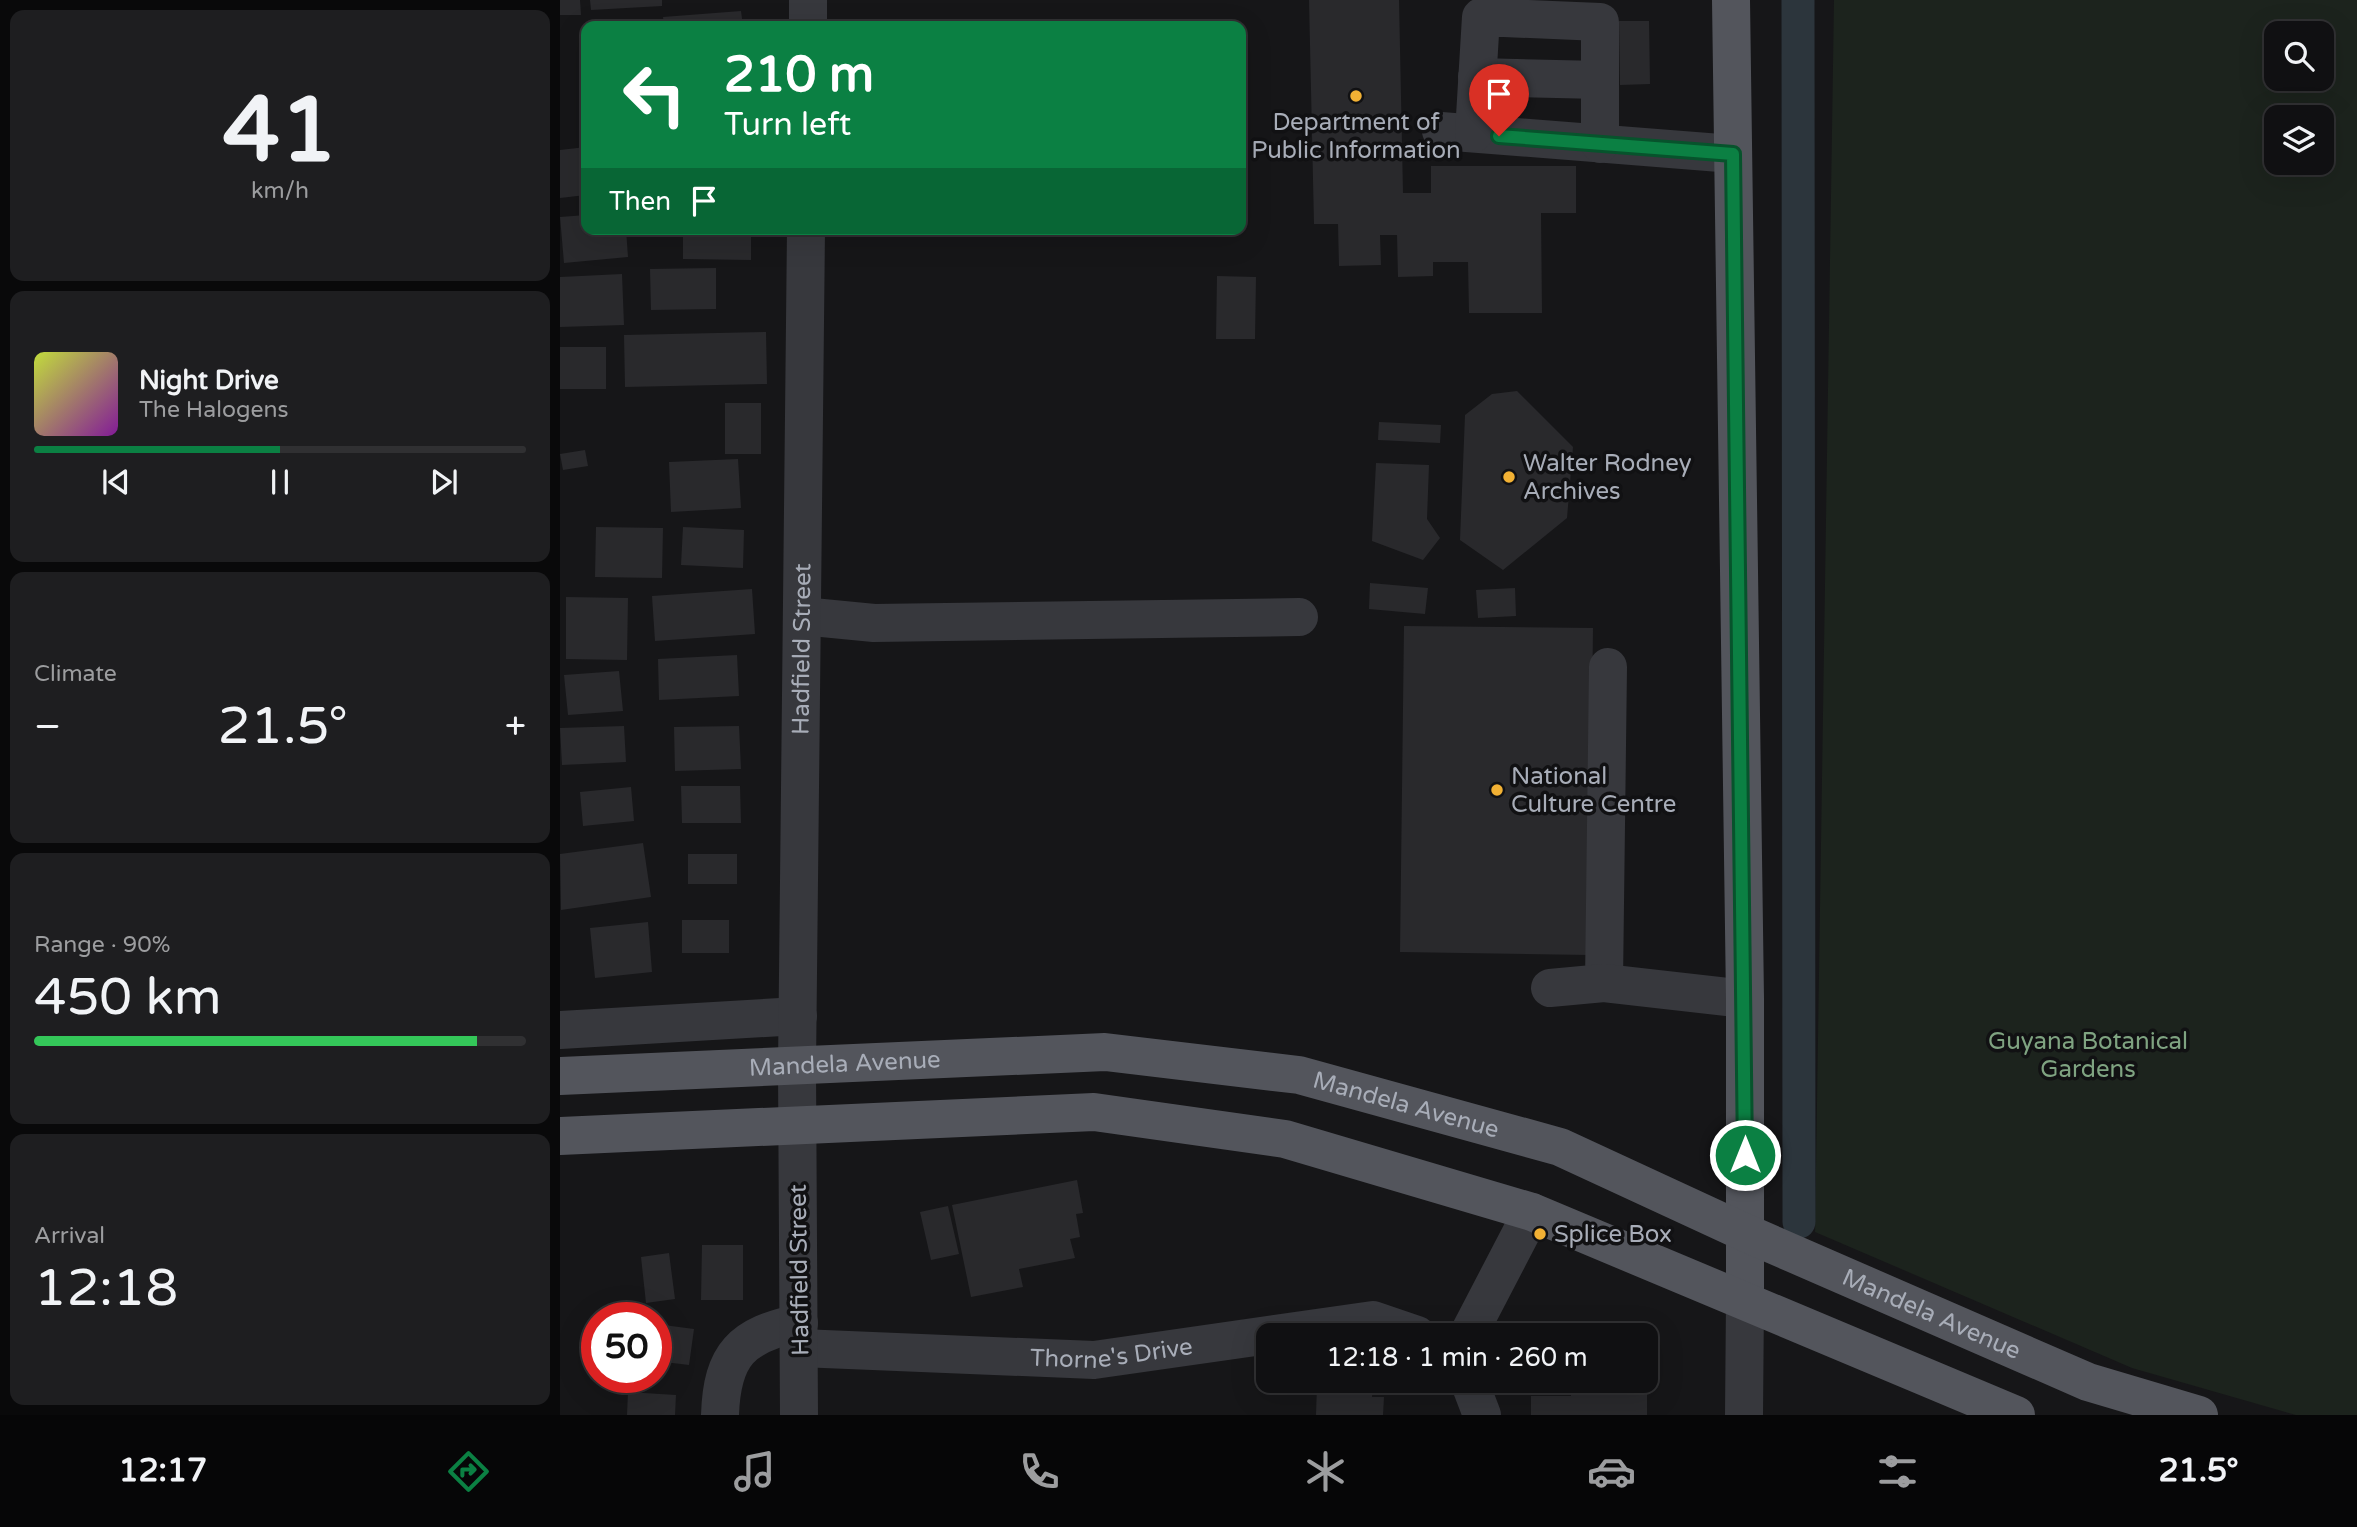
<!DOCTYPE html>
<meta charset="utf-8">
<style>
body{margin:0;font-family:"Varela Round",sans-serif;background:#1e1e20;color:#f1f3f6;height:100vh;display:flex;flex-direction:column;font-size:26px;white-space:nowrap}
*{box-sizing:border-box;margin:0}
p{font-size:23px;color:#9c9d9f}
.icon{flex:none;width:38px;height:38px;fill:none;stroke:currentColor;stroke-width:2;stroke-linecap:round;stroke-linejoin:round}
.map{position:relative;flex:1;overflow:hidden}
.panel{display:flex;flex-direction:column;gap:10px;padding:10px;background:#09090a;width:560px}
.panel>*{flex:none}
.hud{position:absolute;left:21px;top:21px;width:665px;height:214px;border-radius:14px;box-shadow:0 7px 28px #0002,0 0 0 2px #303032;background:#0b8043;color:#fff;overflow:hidden}
.fabs{position:absolute;left:1704px;top:21px;display:grid;gap:14px}
.fabs a{display:grid;place-items:center;width:70px;height:70px;border-radius:14px;background:#101012;box-shadow:0 7px 28px #0002,0 0 0 2px #303032;font-size:35px}
.speed{position:absolute;left:21px;top:1302px;display:flex;gap:14px;font-size:35px;font-weight:700;text-align:center}
.speed>*{display:grid;place-content:center;width:91px;height:91px;border-radius:50%;background:#101012;box-shadow:0 7px 28px #0002,0 0 0 2px #303032;line-height:1}
.speed .limit{border:10px solid #d22;background:#fff;color:#111}
.pin{position:absolute;display:grid;place-items:center;width:60px;height:60px;color:#fff;margin:-72px -30px;border-radius:50% 50% 50% 0;rotate:-45deg;box-shadow:0 0 7px #0007}
.pin .icon{rotate:45deg}
.me{position:absolute;width:77px;margin:-38px;rotate:0deg;stroke-linejoin:round;filter:drop-shadow(0 0 5px #0008)}
.turn{display:flex;align-items:center;gap:24px;height:147px;padding:0 28px;font-size:32px}
.turn .icon{width:91px;height:91px;stroke-width:2.5}
.turn b{display:block;font-size:49px;line-height:60px}
.then{display:flex;align-items:center;height:66px;padding:0 28px;background:#0003;gap:14px;font-size:26px}
.big{font-size:52px;font-weight:600;line-height:1.1}
.panel .tile{flex:1;display:flex;flex-direction:column;justify-content:center;gap:10px;min-width:0;padding:0 24px;border-radius:14px;background:#1e1e20}
.panel .dial{align-items:center;gap:0}
.dial b{font-size:91px;line-height:1}
.song{display:flex;align-items:center;gap:21px}
.cover{width:84px;height:84px;border-radius:10px;background:linear-gradient(135deg,hsl(70 70% 55%),hsl(290 70% 35%))}
.played{height:7px;border-radius:4px;background:linear-gradient(90deg,#0b8043 50%,#303032 50%)}
.keys{display:flex;justify-content:space-around;direction:ltr}
.heat{display:flex;justify-content:space-between;align-items:center;font-size:38px;direction:ltr}
.charge{height:10px;border-radius:5px;background:linear-gradient(90deg,#34c759 90%,#303032 0)}
.trip{position:absolute;left:696px;top:1323px;width:402px;height:70px;border-radius:14px;background:#101012;box-shadow:0 7px 28px #0002,0 0 0 2px #303032;font-weight:600;line-height:70px;text-align:center}
.tab-bar{display:flex;height:112px;justify-content:space-around;align-items:center;background:#060607;color:#9c9d9f}
.tab-bar .icon{width:49px;height:49px}
.tab-bar .on{color:#0b8043}
.tab-bar b{font-size:32px;color:#f1f3f6}
main{display:flex;flex:1;min-height:0}
.map>svg:first-child{display:block}
.green{fill:#1c231d;fill-rule:evenodd}
.lines{fill:none;stroke-linecap:round;stroke-linejoin:round}
.canal{stroke:#2c353c;stroke-width:33}
.building{fill:#29292c}
.minor{stroke:#37383d;stroke-width:38}
.major{stroke:#53555c;stroke-width:38}
.route-casing{stroke:#07532c;stroke-width:18}
.route{stroke:#0b8043;stroke-width:12}
.poi-dot{fill:#f2b134;stroke:#111113;stroke-width:2.5}
.labels{text-anchor:middle;stroke-width:7;stroke-linejoin:round;paint-order:stroke}
.poi-label{font-size:24px;fill:#a8adb8;stroke:#111113;text-anchor:start}
.street-label{font-size:24px;fill:#a8adb8;stroke:#111113}
.park-label{font-size:24px;fill:#7fa381;stroke:#111113}
</style>
<main>
<section class="panel">
<div class="tile dial"><b>41</b><p>km/h</p></div>
<div class="tile">
<div class="song"><i class="cover"></i><div><b>Night Drive</b><p>The Halogens</p></div></div>
<div class="played"></div>
<div class="keys"><svg class="icon" aria-label="previous" viewBox="0 0 24 24"><path d="M18 5L8 12l10 7zM5 5v14"/></svg><svg class="icon" aria-label="pause" viewBox="0 0 24 24"><path d="M8 5v14M16 5v14"/></svg><svg class="icon" aria-label="next" viewBox="0 0 24 24"><path d="M6 5l10 7-10 7zM19 5v14"/></svg></div>
</div>
<div class="tile"><p>Climate</p>
<div class="heat"><a>−</a><b class="big">21.5°</b><a>+</a></div>
</div>
<div class="tile"><p>Range · 90%</p><b class="big">450 km</b><div class="charge"></div></div>
<div class="tile"><p>Arrival</p><b class="big">12:18</b></div>
</section>
<div class="map">
<svg width="1797" height="1415" viewBox="0 0 1797 1415">
<rect width="100%" height="100%" fill="#161618"/>
<path class="green" d="M1274 0H1797V1415H1736L1572 1368 1255 1232ZM1717 33H1762V79H1717ZM1717 117H1762V163H1717Z"/>
<g class="lines">
<path class="canal" d="M1238 0 1239 1222"/>
</g>
<path class="building" d="M0 0H20L21 15H0Z
M30 0H102V6L31 10Z
M749 0H839L843 193H871V166H1016V213H981L982 313H909L908 262H873V276L838 277 837 235H820L821 265 779 266 778 224H754Z
M181 11 183 26H104L103 17Z
M1059 21H1089L1090 84 1060 85Z
M26 147V195L0 198V150Z
M26 215V229H66L68 257 4 263 0 217Z
M123 229H191V260L123 259Z
M156 268V309L91 310 90 269Z
M62 274 64 325 0 327V277Z
M657 276 696 277 695 339H656Z
M206 332 207 384 65 387 64 335Z
M0 347H46V389H0Z
M957 391 1013 447 1007 518 943 570 900 540 905 415 932 394Z
M165 403H201V454H165Z
M819 422 881 425 880 443 818 440Z
M25 450 28 466 3 470 0 454Z
M178 459 181 508 111 512 109 462Z
M816 463 869 465 867 519 880 538 863 560 812 541Z
M36 527 103 528 102 578 35 577Z
M123 527 184 530 183 568 121 565Z
M810 583 868 588 865 614 809 609Z
M955 588 956 616 918 618 916 590Z
M192 589 195 634 95 641 92 596Z
M6 597 68 598 67 660 6 659Z
M844 626 1033 628 1029 955 840 952Z
M177 655 179 696 99 700 98 659Z
M59 671 63 711 8 715 4 675Z
M64 726 66 762 2 765 0 728Z
M179 726 181 769 115 771 114 727Z
M121 786H180L181 823H122Z
M71 787 74 821 23 826 20 792Z
M83 843 91 897 1 910 0 854Z
M128 854H177V884H128Z
M122 920H169V953H122Z
M88 922 92 972 35 978 30 928Z
M517 1180 523 1213 516 1214 520 1237 510 1239 515 1258 459 1269 463 1287 411 1297 392 1205Z
M388 1206 399 1254 371 1260 360 1212Z
M142 1245H183V1300H141Z
M109 1253 115 1299 86 1303 81 1257Z
M96 1324 134 1329 129 1365 96 1361Z
M757 1385 813 1387 812 1397H824L823 1415H756Z
M1011 1386H1087V1415H971V1396H1011Z
M68 1392 116 1395 115 1415H67Z"/>
<g class="lines">
<g class="minor">
<path d="M248 26V0"/>
<path d="M917 77 1040 80"/>
<path d="M881 131 1173 154"/>
<path d="M914 133 921 17 1040 22V144"/>
<path d="M242 616 314 623 739 617"/>
<path d="M1044 983 1048 667"/>
<path d="M990 988 1044 983 1185 999"/>
<path d="M0 1030 238 1016"/>
<path d="M908 1335 972 1212"/>
<path id="s1" d="M240 1348 534 1360 813 1320 857 1335"/>
<path d="M909 1381 922 1415"/>
<path d="M160 1415C162 1354 182 1335 239 1323"/>
<path id="s2" d="M239 1415 237 1067 246 229"/>
<path d="M1184 1415 1185 1300"/>
</g>
<g class="major">
<path d="M1171 0 1185 999V1300"/>
<path id="s3" d="M0 1076 545 1052 739 1075 1000 1147 1186 1233 1528 1382 1639 1415"/>
<path d="M0 1136 534 1112 725 1139 972 1212 1456 1415"/>
</g>
</g>
<g class="lines">
<g class="route-casing">
<path id="route" d="M939 136 1173 154 1185 1155"/>
</g>
<use href="#route" class="route"/>
</g>
<g class="poi-dot">
<circle cx="796" cy="96" r="7"/>
<circle cx="949" cy="477" r="7"/>
<circle cx="937" cy="790" r="7"/>
<circle cx="980" cy="1234" r="7"/>
</g>
<g class="labels">
<g class="poi-label">
<text x="796" y="130" text-anchor="middle">Department of<tspan x="796" dy="28">Public Information</tspan></text>
<text x="963" y="471">Walter Rodney<tspan x="963" dy="28">Archives</tspan></text>
<text x="951" y="784">National<tspan x="951" dy="28">Culture Centre</tspan></text>
<text x="994" y="1242">Splice Box</text>
</g>
<g class="street-label">
<text dy="8" stroke="none"><textPath href="#s2" startOffset="766">Hadfield Street</textPath></text>
<text dy="8" stroke="none"><textPath href="#s3" startOffset="285">Mandela Avenue</textPath></text>
<text dy="8" stroke="none"><textPath href="#s3" startOffset="852">Mandela Avenue</textPath></text>
<text transform="translate(239 1270) rotate(-91)" y="8">Hadfield Street</text>
<text dy="8" stroke="none"><textPath href="#s3" startOffset="1419">Mandela Avenue</textPath></text>
<text dy="8" stroke="none"><textPath href="#s1" startOffset="312">Thorne's Drive</textPath></text>
</g>
<g class="park-label">
<text x="1528" y="1049">Guyana Botanical<tspan x="1528" dy="28">Gardens</tspan></text>
</g>
</g>
</svg>
<div class="fabs">
<a><svg class="icon" aria-label="search" viewBox="0 0 24 24"><circle cx="10" cy="10" r="6"/><path d="M15 15l6 6"/></svg></a>
<a><svg class="icon" aria-label="layers" viewBox="0 0 24 24"><path d="M12 4l9 5-9 5-9-5zM3 14l9 5 9-5"/></svg></a>
</div>
<div class="speed"><div class="limit">50</div></div>
<div class="pin" style="left:939px;top:136px;background:#d93025"><svg class="icon" aria-label="arrive" viewBox="0 0 24 24"><path d="M6 21V4h12l-3 4 3 4H6"/></svg></div>
<svg class="me" style="left:1185px;top:1155px" viewBox="-20 -20 40 40"><circle r="17" fill="#0b8043" stroke="#fff" stroke-width="3"/><path d="M0-11L8 9 0 5-8 9z" fill="#fff"/></svg>
<div class="trip">12:18 · 1 min · 260 m</div>
<div class="hud">
<div class="turn"><svg class="icon" aria-label="left" viewBox="0 0 24 24"><path d="M17 20v-9H6M10 6l-5 5 5 5"/></svg><div><b>210 m</b>Turn left</div></div>
<div class="then">Then<svg class="icon" aria-label="arrive" viewBox="0 0 24 24"><path d="M6 21V4h12l-3 4 3 4H6"/></svg></div>
</div>
</div>
</main>
<nav class="tab-bar">
<b>12:17</b>
<svg class="icon on" aria-label="directions" viewBox="0 0 24 24"><path d="M12 3l9 9-9 9-9-9zM9 14v-3h6M13 9l2 2-2 2"/></svg>
<svg class="icon" aria-label="music" viewBox="0 0 24 24"><path d="M9 18V5l10-2v13"/><circle cx="6" cy="18" r="3"/><circle cx="16" cy="16" r="3"/></svg>
<svg class="icon" aria-label="phone" viewBox="0 0 24 24"><path d="M5 4h4l2 5-3 2q2 4 5 5l2-3 5 2v4C11 20 4 13 5 4z"/></svg>
<svg class="icon" aria-label="climate" viewBox="0 0 24 24"><path d="M12 3v18M4 7l16 10M4 17L20 7"/></svg>
<svg class="icon" aria-label="car" viewBox="0 0 24 24"><path d="M5 17H2v-5l4-1 3-4h7l3 4 3 1v5h-3M9 17h6M6 11h13"/><circle cx="7" cy="17" r="2"/><circle cx="17" cy="17" r="2"/></svg>
<svg class="icon" aria-label="filters" viewBox="0 0 24 24"><path d="M4 7h16M4 17h16"/><circle cx="9" cy="7" r="2"/><circle cx="15" cy="17" r="2"/></svg>
<b>21.5°</b>
</nav>
